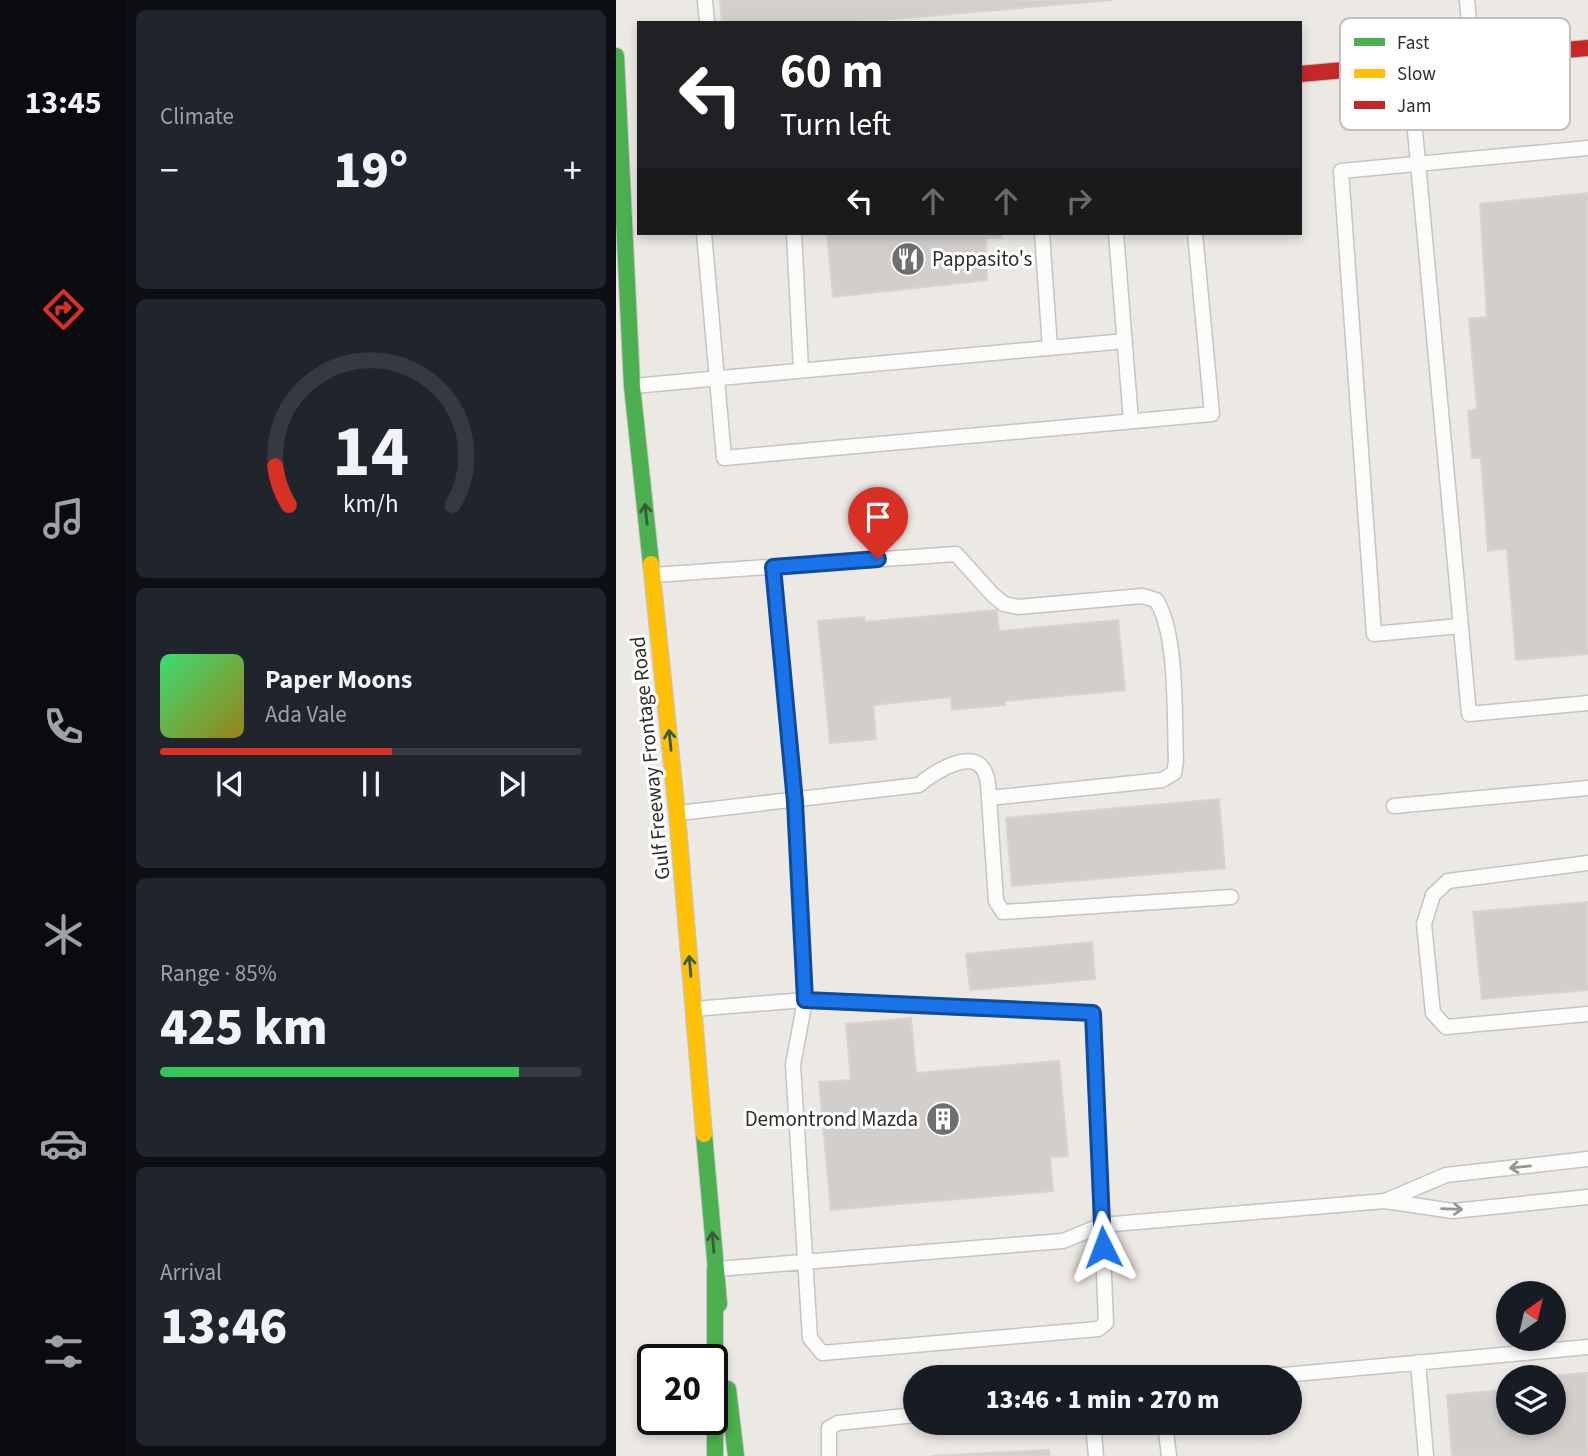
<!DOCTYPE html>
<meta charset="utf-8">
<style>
body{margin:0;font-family:"Source Sans 3",sans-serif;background:#20242c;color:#f1f3f6;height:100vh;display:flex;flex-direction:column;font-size:26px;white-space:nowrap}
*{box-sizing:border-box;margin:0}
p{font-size:23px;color:#9ea1a6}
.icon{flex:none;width:38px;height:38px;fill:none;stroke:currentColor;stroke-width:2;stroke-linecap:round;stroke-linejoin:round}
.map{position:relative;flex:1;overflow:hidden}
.side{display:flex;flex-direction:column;gap:10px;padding:10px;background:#0d0f14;width:490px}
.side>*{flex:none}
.guide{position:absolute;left:21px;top:21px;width:665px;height:214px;border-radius:0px;box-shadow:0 4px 10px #0003;background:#202124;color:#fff;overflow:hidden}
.needle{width:46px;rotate:34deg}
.fabs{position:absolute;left:880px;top:1281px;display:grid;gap:14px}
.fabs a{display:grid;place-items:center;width:70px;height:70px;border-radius:50%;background:#171b24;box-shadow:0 4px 10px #0003;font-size:35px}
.speed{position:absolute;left:21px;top:1344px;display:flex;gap:14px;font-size:35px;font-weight:700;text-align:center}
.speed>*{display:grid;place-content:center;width:91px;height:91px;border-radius:50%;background:#171b24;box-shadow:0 4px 10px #0003;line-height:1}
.speed .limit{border:4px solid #111;border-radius:10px;background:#fff;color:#111}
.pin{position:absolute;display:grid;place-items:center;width:60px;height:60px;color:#fff;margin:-72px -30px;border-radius:50% 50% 50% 0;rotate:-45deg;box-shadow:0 0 7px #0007}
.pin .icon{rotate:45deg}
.me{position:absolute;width:77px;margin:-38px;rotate:357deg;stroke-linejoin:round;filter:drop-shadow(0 0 5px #0008)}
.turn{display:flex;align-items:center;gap:24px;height:147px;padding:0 28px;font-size:32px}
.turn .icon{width:91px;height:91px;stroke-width:2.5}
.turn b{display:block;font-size:49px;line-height:60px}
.lanes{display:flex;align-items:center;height:66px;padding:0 28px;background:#0003;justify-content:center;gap:35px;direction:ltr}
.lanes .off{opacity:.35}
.big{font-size:52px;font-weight:800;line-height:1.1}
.side .tile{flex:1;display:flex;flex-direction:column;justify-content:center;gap:10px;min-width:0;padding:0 24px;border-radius:10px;background:#20242c}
.side .dial{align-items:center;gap:0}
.dial svg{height:182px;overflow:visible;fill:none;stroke:#363941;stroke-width:7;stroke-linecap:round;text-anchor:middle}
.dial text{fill:#f1f3f6;stroke:none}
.song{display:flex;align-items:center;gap:21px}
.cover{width:84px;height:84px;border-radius:10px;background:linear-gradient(135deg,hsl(140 70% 55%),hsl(50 70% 35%))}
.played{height:7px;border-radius:4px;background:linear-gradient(90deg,#d93025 55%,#363941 55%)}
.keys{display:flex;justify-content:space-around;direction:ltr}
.heat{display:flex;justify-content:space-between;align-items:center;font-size:38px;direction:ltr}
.charge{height:10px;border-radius:5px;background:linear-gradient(90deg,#34c759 85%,#363941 0)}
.trip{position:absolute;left:287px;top:1365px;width:399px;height:70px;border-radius:35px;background:#171b24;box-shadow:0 4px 10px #0003;font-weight:800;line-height:70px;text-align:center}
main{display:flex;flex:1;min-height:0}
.tabs{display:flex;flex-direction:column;width:126px;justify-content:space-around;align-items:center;background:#090b0e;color:#9ea1a6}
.tabs .icon{width:49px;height:49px}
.tabs .active{color:#d93025}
.tabs b{font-size:32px;color:#f1f3f6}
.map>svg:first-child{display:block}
.building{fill:#d1cecb;stroke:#d7d4d0;stroke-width:2}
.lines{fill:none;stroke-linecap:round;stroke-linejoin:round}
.lane-casing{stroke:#c5c4c5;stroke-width:17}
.fast-casing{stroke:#c5c4c5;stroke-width:18}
.slow-casing{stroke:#c5c4c5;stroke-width:18}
.jam-casing{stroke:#c5c4c5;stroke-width:18}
.lane{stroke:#fcfcfb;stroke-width:14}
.fast{stroke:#4caf50;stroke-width:16}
.slow{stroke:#ffc107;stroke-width:16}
.jam{stroke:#c62828;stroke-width:16}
.oneway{stroke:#385b3a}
.oneway2{stroke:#959594}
.route-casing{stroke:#114b97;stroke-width:18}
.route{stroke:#1a73e8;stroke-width:12}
.labels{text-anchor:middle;stroke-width:6;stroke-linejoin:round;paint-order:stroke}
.poi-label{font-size:21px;fill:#2e2e2e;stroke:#fff;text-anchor:start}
.street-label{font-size:21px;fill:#2e2e2e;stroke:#fff}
.key{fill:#fff;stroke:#c0c0c0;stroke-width:2}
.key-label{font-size:19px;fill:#2e2e2e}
</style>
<main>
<nav class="tabs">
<b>13:45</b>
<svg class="icon active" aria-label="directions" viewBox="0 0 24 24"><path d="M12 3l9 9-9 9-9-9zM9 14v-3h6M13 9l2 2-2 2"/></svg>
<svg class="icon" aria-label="music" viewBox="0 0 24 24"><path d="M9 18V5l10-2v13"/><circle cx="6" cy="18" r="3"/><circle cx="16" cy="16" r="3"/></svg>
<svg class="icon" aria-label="phone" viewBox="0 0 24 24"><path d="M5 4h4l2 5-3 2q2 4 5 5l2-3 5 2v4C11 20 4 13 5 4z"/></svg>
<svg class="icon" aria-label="climate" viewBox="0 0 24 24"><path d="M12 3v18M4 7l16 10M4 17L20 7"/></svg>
<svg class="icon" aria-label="car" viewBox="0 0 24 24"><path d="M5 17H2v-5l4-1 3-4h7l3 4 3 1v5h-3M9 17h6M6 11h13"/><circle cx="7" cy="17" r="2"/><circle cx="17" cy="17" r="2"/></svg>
<svg class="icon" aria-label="filters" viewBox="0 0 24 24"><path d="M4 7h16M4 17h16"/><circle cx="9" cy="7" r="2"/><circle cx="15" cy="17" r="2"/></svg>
</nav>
<section class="side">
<div class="tile"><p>Climate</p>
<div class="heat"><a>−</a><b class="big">19°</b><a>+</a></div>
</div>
<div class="tile dial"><svg viewBox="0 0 100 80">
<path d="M14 69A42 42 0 1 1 86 69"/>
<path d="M14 69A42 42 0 0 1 8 52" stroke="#d93025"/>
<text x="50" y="56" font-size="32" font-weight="700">14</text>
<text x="50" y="72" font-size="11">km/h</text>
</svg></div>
<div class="tile">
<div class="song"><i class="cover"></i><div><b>Paper Moons</b><p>Ada Vale</p></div></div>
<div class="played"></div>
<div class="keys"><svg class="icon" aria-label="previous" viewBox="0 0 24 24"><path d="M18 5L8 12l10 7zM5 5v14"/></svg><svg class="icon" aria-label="pause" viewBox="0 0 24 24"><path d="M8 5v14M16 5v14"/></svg><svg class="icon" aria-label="next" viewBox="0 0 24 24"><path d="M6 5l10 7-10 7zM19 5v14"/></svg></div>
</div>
<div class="tile"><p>Range · 85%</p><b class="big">425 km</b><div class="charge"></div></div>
<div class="tile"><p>Arrival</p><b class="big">13:46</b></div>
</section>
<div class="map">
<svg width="972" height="1456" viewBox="0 0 972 1456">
<rect width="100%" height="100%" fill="#ece8e4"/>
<path class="building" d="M104 0H496L232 23H106Z
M972 193V654L900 660 891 549 872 551 865 458H856L852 411 861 409 853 319 871 317 864 204Z
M211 233H385V238H370L371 280 217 297Z
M381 610 383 631 502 620 509 690 389 701V705L336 710 335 697 257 705 260 739 214 743 202 621 248 617 249 622Z
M603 799 609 868 396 886 390 818Z
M972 902V990L866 999 857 912Z
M476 942 479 979 354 990 350 954Z
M295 1018 300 1073 443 1061 452 1156 434 1157 437 1191 215 1210 203 1082 235 1080 230 1024Z
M972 1373V1456H836L831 1395 889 1390 888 1379H892V1423H938V1377H913Z
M433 1450V1456H315Z"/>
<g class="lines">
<g class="lane-casing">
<path id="lane" d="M89 0 91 23
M851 0 856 58
M793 66 853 714 972 703
M88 233 108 458 596 414 579 233
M178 233 185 370
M426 233 434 348
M500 233 515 421
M18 386 509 341
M37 575 340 554 376 594 388 604 402 607 526 596 540 600C562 633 558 719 560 761L558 773 546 780 373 798C372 791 373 782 370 775 360 744 317 773 303 785L63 813
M844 626 758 634 725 171 972 148
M373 798 380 901 387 912 615 897
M778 806 972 788
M972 863 832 881 817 895 808 924 817 1013 830 1027 972 1014
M78 1009 189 1000 477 1013 490 1323 482 1329 206 1353 194 1338 177 1065 189 1000 179 802 157 567
M769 1201 830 1175 972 1159
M101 1269 447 1241 486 1225 769 1201 837 1211 972 1197
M802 1362 810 1456
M645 1377 972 1347
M477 1423 480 1456
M549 1423 553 1456
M213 1456V1428L222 1423 299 1415"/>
</g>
<g class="fast-casing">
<path id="fast" d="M0 56 16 386 35 564
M88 1134 103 1304
M99 1270V1456
M112 1389 120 1456"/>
</g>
<g class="slow-casing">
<path id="slow" d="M35 564 61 813 88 1134"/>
</g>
<g class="jam-casing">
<path id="jam" d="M684 74 972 48"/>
</g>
<use href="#lane" class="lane"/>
<use href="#fast" class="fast"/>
<use href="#slow" class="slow"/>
<use href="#jam" class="jam"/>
</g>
<defs><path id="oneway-shaft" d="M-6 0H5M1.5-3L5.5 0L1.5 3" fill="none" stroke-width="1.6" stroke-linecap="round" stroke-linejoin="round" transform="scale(1.75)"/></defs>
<g class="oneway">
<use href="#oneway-shaft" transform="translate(30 514) rotate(-96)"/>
<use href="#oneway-shaft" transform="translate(54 740) rotate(-96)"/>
<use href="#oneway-shaft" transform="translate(74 966) rotate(-95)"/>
<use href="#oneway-shaft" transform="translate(97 1242) rotate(-95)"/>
</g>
<g class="oneway2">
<use href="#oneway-shaft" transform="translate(904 1167) rotate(174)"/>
<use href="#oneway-shaft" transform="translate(836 1209) rotate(2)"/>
</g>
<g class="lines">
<g class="route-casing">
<path id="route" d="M262 559 157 567 179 802 189 1000 477 1013 487 1247"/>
</g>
<use href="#route" class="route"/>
</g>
<defs>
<g id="restaurant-disc" transform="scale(1.75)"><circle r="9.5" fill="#706f6e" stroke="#fff"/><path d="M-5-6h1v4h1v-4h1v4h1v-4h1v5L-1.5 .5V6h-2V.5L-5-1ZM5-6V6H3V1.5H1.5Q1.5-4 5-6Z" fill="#fff"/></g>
<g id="building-disc" transform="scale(1.75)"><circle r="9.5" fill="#706f6e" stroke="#fff"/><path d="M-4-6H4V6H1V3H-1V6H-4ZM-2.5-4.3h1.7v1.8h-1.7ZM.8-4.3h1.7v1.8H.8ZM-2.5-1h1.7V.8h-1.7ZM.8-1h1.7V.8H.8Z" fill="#fff"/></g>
</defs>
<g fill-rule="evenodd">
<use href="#restaurant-disc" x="292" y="259"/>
<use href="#building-disc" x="327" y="1119"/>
</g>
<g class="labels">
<g class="poi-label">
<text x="316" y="266">Pappasito's</text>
<text x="302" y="1126" text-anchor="end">Demontrond Mazda</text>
</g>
<g class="street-label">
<text transform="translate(34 758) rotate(-96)" y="7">Gulf Freeway Frontage Road</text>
</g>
</g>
<rect x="724" y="18" width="230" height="112" rx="10" class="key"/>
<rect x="738" y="38" width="31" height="8" fill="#4caf50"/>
<rect x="738" y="69" width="31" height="9" fill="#ffc107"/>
<rect x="738" y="101" width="31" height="8" fill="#c62828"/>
<g class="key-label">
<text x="781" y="49">Fast</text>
<text x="781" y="80">Slow</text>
<text x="781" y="112">Jam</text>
</g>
</svg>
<div class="fabs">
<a><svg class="needle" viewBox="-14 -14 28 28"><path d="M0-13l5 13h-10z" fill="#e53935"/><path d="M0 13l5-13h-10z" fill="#9ea1a6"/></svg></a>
<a><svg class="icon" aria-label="layers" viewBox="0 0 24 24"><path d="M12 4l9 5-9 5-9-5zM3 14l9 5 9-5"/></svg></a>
</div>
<div class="speed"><div class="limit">20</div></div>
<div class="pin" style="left:262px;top:559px;background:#d93025"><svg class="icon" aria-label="arrive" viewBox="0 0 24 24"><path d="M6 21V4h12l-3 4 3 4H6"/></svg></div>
<svg class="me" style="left:487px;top:1247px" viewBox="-20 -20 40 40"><path d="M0-17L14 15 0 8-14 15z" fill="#1a73e8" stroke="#fff" stroke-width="4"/></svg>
<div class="trip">13:46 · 1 min · 270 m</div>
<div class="guide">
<div class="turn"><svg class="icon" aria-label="left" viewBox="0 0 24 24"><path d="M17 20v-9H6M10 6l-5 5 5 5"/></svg><div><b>60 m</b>Turn left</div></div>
<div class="lanes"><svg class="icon" aria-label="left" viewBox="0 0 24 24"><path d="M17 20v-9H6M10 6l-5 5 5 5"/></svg><svg class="icon off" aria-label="ahead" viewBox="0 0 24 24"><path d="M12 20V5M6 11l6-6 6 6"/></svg><svg class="icon off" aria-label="ahead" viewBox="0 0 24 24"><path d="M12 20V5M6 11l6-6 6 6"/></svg><svg class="icon off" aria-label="right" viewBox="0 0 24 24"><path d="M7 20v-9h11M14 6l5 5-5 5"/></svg></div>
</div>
</div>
</main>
